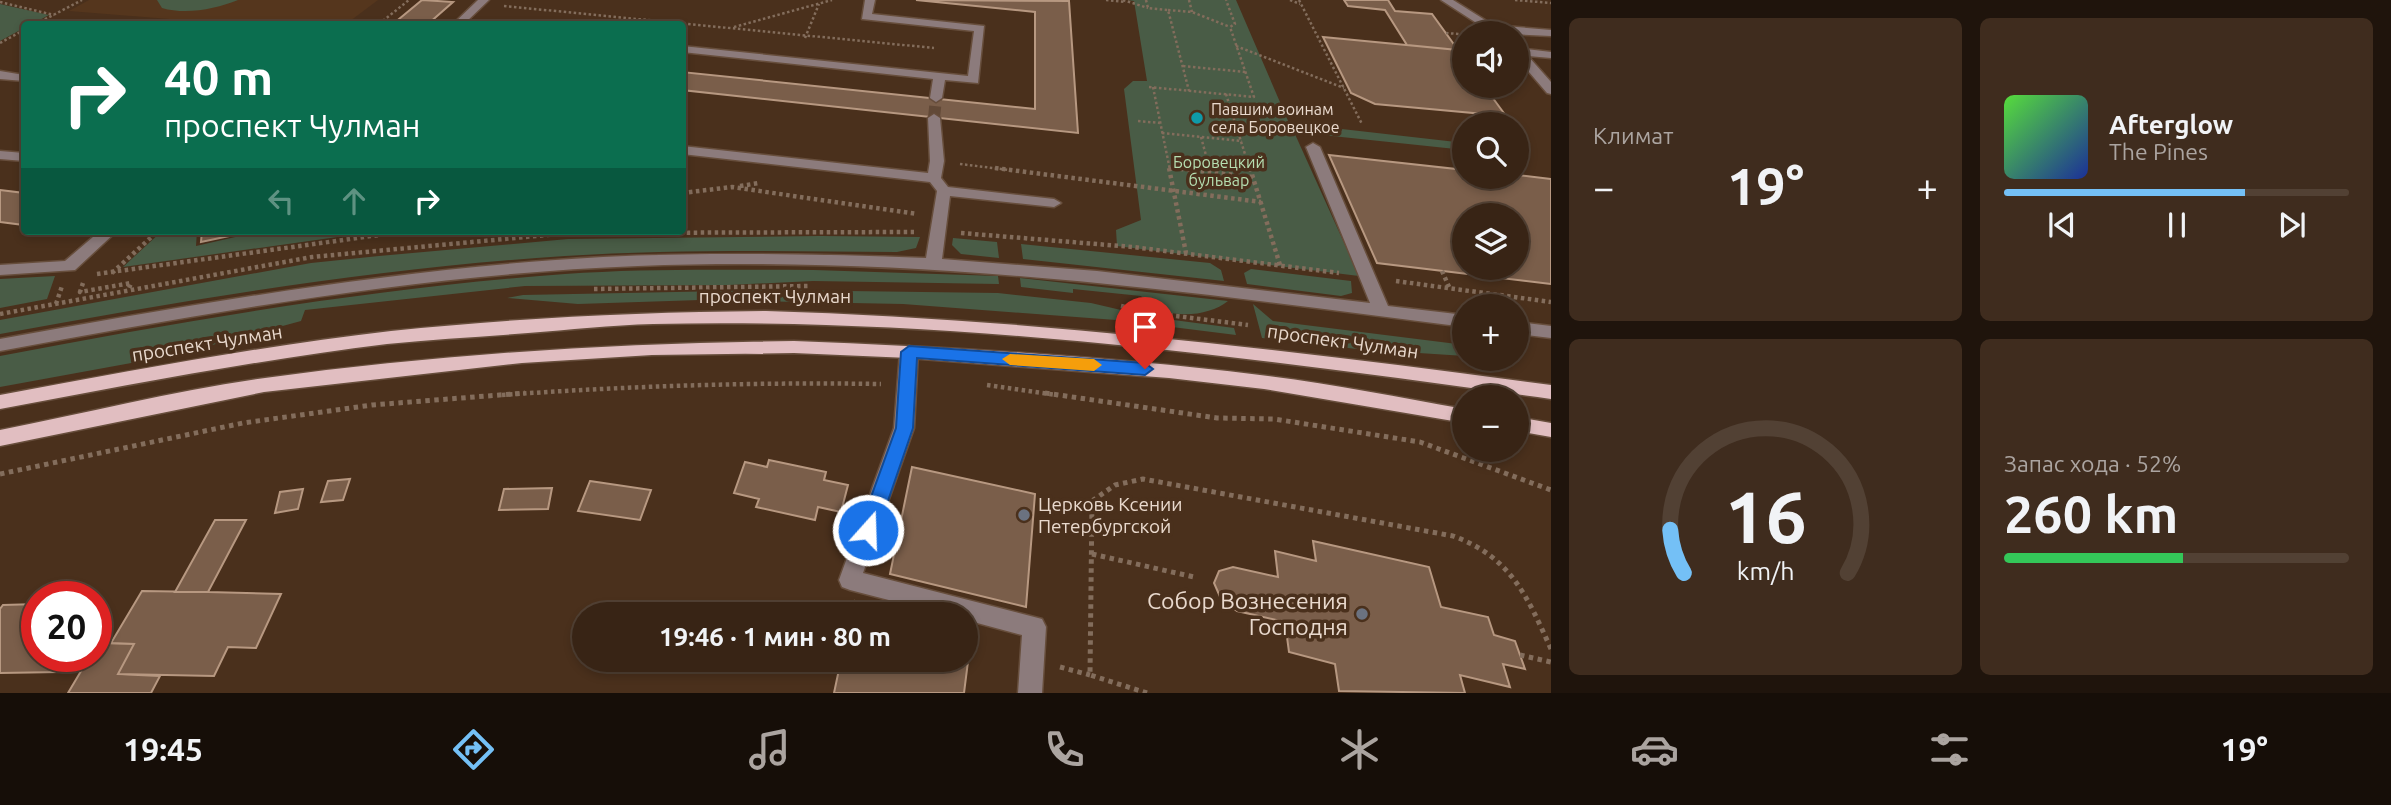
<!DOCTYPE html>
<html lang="ru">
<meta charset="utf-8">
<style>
body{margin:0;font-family:Ubuntu,sans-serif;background:#3f2c1e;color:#f1f3f6;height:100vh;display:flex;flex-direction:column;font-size:26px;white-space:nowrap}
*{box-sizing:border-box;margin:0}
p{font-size:23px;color:#aba4a0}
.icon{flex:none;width:38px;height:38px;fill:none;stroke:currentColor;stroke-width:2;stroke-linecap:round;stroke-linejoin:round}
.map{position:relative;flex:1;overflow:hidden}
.panel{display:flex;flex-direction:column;gap:18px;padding:18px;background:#1f140c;width:840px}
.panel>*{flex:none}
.guide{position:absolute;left:21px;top:21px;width:665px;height:214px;border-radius:7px;box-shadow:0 4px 10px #0003,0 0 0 2px #524134;background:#0b6e4f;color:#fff;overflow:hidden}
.buttons{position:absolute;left:1452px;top:21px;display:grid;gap:14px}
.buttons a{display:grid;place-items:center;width:77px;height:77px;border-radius:50%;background:#382415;box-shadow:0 4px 10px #0003,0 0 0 2px #524134;font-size:35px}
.speed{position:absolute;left:21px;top:581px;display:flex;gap:14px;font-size:35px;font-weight:700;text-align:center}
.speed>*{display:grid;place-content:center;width:91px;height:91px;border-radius:50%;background:#382415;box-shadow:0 4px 10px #0003,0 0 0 2px #524134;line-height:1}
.speed .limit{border:10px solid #d22;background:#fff;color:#111}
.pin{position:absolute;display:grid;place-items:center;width:60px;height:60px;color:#fff;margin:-72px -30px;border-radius:50% 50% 50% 0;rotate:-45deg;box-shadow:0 0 7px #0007}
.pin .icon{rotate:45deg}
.me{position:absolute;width:77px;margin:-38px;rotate:20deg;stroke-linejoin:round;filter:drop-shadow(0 0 5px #0008)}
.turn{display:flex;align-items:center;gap:24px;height:147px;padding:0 28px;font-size:32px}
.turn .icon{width:91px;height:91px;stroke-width:2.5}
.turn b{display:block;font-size:49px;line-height:60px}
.lanes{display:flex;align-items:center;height:66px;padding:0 28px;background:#0003;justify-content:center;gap:35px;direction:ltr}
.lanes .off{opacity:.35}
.big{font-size:52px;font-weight:700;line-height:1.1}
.panel .widget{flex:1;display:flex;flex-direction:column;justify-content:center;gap:10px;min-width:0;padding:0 24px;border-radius:10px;background:#3f2c1e}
.panel .dial{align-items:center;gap:0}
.dial svg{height:182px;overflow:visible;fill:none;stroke:#524134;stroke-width:7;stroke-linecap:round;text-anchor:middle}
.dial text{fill:#f1f3f6;stroke:none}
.song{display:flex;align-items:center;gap:21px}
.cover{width:84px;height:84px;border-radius:10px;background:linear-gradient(135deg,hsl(110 70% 55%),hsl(230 70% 35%))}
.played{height:7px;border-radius:4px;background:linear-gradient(90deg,#74c0f6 70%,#524134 70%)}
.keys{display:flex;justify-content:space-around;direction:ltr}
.heat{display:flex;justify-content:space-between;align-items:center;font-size:38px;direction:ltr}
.charge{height:10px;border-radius:5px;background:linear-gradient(90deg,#34c759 52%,#524134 0)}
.panel .tiles{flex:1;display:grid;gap:18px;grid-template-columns:repeat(2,1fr)}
.trip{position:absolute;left:572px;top:602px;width:406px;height:70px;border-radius:35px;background:#382415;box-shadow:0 4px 10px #0003,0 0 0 2px #524134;font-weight:700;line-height:70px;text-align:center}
.tab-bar{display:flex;height:112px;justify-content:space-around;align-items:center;background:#160e08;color:#aba4a0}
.tab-bar .icon{width:49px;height:49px}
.tab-bar .active{color:#74c0f6}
.tab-bar b{font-size:32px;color:#f1f3f6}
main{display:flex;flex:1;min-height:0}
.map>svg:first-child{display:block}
.built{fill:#55361d}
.green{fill:#495c46}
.building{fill:#7a5e4a;stroke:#b79881;stroke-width:2;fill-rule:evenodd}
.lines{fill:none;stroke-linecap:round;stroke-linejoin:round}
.minor-tunnel{stroke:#624937;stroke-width:12;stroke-dasharray:12 6;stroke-linecap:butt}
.minor-casing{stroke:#674e3c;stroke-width:3}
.major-casing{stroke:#674e3c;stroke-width:3}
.path-far2{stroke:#836d5c;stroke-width:2.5;stroke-dasharray:2.5 2.5;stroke-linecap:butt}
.path-far1{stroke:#836d5c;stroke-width:4.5;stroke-dasharray:3.5 3.5;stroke-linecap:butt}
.path{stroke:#836d5c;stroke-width:5;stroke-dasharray:4.5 4.5;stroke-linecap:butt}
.minor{fill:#8c7b7c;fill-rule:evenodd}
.major{fill:#e1bec1;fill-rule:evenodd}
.route{fill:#1a73e8;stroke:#114b97;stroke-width:2}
.slow{fill:#f59e0b}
.culture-dot{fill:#0f9aa8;stroke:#4a301c;stroke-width:2.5}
.worship-dot{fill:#6b7280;stroke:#4a301c;stroke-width:2.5}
.labels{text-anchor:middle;stroke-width:7;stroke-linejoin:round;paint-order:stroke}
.far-poi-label{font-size:16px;fill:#e9d9cd;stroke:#4a301c;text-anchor:start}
.far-park-label{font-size:16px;fill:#b6dfb1;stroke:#4a301c}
.street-label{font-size:19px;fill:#e9d9cd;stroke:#4a301c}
.poi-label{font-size:19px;fill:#e9d9cd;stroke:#4a301c;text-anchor:start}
.near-poi-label{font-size:23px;fill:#e9d9cd;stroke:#4a301c;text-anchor:end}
</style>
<main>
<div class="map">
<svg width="1551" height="693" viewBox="0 0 1551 693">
<rect width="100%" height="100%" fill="#4a301c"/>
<path class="built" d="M89 0H378L346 24H232L69 11Z"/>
<path class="green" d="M157 0H238C216 9 186 15 162 8Z
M1127 0H1236L1289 123 1465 143V150L1294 132 1359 276 1117 246 1116 230 1141 220 1124 89 1133 81H1147L1134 1Z
M0 4 49 15 32 24H24V28L0 41Z
M162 231H197L196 246 262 231H380L123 267Z
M820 236 920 237 916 248 897 252C787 251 675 249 565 256 375 268 187 300 0 334V320L311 263 379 256 568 239Z
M953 238 997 242 999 258 961 254 952 245Z
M1021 244 1210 263 1221 270 1224 281 1023 259Z
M1251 269 1351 281 1352 293 1341 296 1247 284 1244 273Z
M814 270 998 276 999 284 813 281 728 285 525 286 305 310 301 321 175 355 0 387V356C188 320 375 288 565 274 647 268 731 270 814 270Z
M55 276 47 299 0 308V279Z
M1020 278 1228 301C1206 319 1159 320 1141 296L1073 289V293L1021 287Z
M773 290 998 293 1091 303 1151 317 1234 328 1236 335 1116 320 903 304 700 300 578 304 507 298 523 295Z
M1253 304 1273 321 1465 345V356L1357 349 1262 338Z"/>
<path class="building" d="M422 0 453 2 428 24H393Z
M916 0 1069 1 1078 133 682 90V72L1035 109V12Z
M1344 0H1388L1395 11 1432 14 1458 50 1407 45 1385 10 1348 6Z
M1323 37 1458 50 1465 59V86H1484L1506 116 1375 104 1351 93Z
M1329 155 1465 170V177L1517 175 1551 179V284L1377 263ZM1465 215H1517V268H1465Z
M0 190 24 193V225L0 222Z
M202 231H253L201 242Z
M769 460 826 472 824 480 848 485 841 512 818 507 815 520 756 507 759 499 734 493 745 462 767 467Z
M912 467 1035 494 1026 607 890 574Z
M350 479 343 500 321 502 328 481Z
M590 481 651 490 640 520 578 511Z
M552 488 548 509 499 510 504 489Z
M303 489 298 509 275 513 280 492Z
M215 520H246L208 592H175Z
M1313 541 1429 567 1441 607 1488 617 1494 635 1515 641 1525 669 1503 664 1510 687 1460 675 1465 693 1339 691 1335 664 1289 652 1285 622 1237 611 1221 599 1214 583 1219 571 1233 567 1278 577 1275 551 1316 561Z
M142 591 208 592 281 594 256 648 228 647 214 676 118 674 134 644 111 643Z
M855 601 909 614H852Z
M37 604V656H70L60 672 0 673V609L3 605Z
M966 628 972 630 964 693H834L841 660H966Z
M98 643 134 644 118 674 160 676 151 693H68L90 656H96Z"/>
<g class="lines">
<path class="minor-tunnel" d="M934 118 936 98"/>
<g class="minor-casing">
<path id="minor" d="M478 0H489L464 24H453Z
M865 0H875L872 14 984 26 978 83 945 80 942 98 936 102 930 98 933 79 682 52V46L968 76 974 31 862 19Z
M1441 0H1453L1493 25 1551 30V36L1492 33Z
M1517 48 1551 52V58L1528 56 1551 82V94L1547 93 1517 58Z
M0 71 24 75V81L0 79Z
M934 114 940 118 944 161 941 178 948 187 1054 199 1061 203 1054 207 950 196 942 259 1097 271 1370 303 1306 147 1313 143 1320 147 1388 306 1465 315V327C1187 291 919 255 638 266 424 274 211 312 0 351V339C200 303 401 268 603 257 711 252 819 254 926 258L937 191 930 182 682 154V146L928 173 930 161 928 118Z
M0 151 24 153V161L0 159Z
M100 231H117L75 270 0 275V265L65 261Z
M1517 322 1551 326V338L1517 334Z
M909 346 915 348 918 352 914 428 863 573 1042 619 1046 627 1042 693H1018L1022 635 966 620V614H943L850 590 842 587 839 580 894 428 900 352 903 348Z"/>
</g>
<g class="major-casing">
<path id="major" d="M766 311C1030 319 1290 350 1551 385V399C1253 358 954 317 653 324 611 325 569 330 528 333 481 337 434 339 387 344 257 360 128 385 0 409V395C130 371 260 346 391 331 516 318 641 312 766 311Z
M794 341C950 347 1106 356 1260 375 1329 383 1397 397 1465 409V423L1264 389 1169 378 909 358 794 353 652 355 522 363 264 392 0 446V430C87 413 178 390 265 378 441 354 617 343 794 341Z
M1517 417 1551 423V437L1517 431Z"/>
</g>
<path class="path-far2" d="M1106 0 1126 2
M1123 0 1148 8
M1146 0 1148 8 1168 10 1189 91
M1189 0 1192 12
M1290 0 1300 4
M1299 0 1362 124
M1515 0 1551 3
M0 2 54 15
M504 6 934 48
M1168 10 1192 12 1230 27
M46 20 84 24
M36 24 82 0
M379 24 409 0
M734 27 832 0
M1446 33 1459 34
M805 38 819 4
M0 43 24 30
M1236 46 1344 88
M1183 66 1245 72
M1149 87 1254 97 1230 27 1235 24 1226 0
M1153 87 1170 170
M1226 94 1250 170
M1138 121 1160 123
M1162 133 1242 141
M1201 137 1210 170
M960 164 1009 170
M1169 168 1189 170"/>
<path class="path-far1" d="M995 168 1261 202
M1169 168 1186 253
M1173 168 1253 177
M1209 168 1210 172
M1250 168 1280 265
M740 186 759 183
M682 193 732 187 917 214
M961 233 1133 247 1339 273
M1442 271 1450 289
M112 273 158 231
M97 274 408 231
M1396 281 1551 302
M83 283 80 292 131 283 128 291
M594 289 809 286
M56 304 62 286
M1121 306 1152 313 1248 325
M0 314 312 257 568 233 914 232
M987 385 1057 395
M502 395C629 386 754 382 881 384"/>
<path class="path" d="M1045 393 1217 418 1274 419 1420 442 1551 490
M0 474 243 423 372 405 525 393
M1092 554 1194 577
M1520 655 1551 662
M1060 667 1090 675
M1147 693 1090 675 1092 501 1115 485 1143 479 1453 536C1511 557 1527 596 1551 649"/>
<use href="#minor" class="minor"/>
<use href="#major" class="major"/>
</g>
<path class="route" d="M909 346 1145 363 1153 369 1145 375 917 358 913 428 878 530 875 535 868 538 861 535 859 530 896 428 901 352Z"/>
<path class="slow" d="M1010 354 1094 359 1102 365 1094 371 1010 365 1002 359Z"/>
<circle class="culture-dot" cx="1197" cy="118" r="7"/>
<g class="worship-dot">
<circle cx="1024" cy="515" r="7"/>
<circle cx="1362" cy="614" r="7"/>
</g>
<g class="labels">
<g class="far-poi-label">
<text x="1211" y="115">Павшим воинам<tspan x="1211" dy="18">села Боровецкое</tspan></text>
</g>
<g class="far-park-label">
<text x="1219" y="168">Боровецкий<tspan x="1219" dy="18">бульвар</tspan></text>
</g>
<g class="street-label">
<text x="775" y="303">проспект Чулман</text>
<text transform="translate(1343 341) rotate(8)" y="7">проспект Чулман</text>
<text transform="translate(207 343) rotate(-9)" y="7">проспект Чулман</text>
</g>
<g class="poi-label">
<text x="1038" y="511">Церковь Ксении<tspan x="1038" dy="22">Петербургской</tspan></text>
</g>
<g class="near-poi-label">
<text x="1348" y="609">Собор Вознесения<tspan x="1348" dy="26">Господня</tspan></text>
</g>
</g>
</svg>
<div class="buttons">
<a><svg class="icon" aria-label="sound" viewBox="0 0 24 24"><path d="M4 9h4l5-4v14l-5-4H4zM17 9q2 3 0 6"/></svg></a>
<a><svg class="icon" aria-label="search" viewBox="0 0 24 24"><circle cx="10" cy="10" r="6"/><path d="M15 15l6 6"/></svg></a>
<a><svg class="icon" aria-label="layers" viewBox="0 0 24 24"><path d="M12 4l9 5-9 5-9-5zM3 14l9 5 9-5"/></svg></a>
<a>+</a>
<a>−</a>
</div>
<div class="speed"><div class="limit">20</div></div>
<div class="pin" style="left:1145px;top:369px;background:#d93025"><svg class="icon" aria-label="arrive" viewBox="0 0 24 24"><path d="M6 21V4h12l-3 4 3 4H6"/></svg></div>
<svg class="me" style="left:868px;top:530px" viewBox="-20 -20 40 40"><circle r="17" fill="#1a73e8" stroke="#fff" stroke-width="3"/><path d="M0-11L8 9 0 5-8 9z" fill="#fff"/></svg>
<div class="trip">19:46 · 1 мин · 80 m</div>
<div class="guide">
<div class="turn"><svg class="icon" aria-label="right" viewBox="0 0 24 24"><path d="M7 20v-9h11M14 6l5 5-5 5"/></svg><div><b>40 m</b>проспект Чулман</div></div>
<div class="lanes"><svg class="icon off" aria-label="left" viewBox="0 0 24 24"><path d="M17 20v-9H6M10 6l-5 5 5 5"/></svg><svg class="icon off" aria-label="ahead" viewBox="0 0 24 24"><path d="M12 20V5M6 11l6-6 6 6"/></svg><svg class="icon" aria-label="right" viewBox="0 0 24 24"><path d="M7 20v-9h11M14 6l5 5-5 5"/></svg></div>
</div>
</div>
<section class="panel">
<div class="tiles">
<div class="widget"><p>Климат</p>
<div class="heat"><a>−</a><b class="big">19°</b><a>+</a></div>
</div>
<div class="widget">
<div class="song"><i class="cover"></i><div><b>Afterglow</b><p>The Pines</p></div></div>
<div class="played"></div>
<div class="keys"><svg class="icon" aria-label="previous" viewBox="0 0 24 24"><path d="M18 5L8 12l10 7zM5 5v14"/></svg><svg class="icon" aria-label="pause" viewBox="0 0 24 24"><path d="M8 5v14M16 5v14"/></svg><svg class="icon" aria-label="next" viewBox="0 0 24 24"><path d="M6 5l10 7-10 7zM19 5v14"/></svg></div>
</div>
<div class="widget dial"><svg viewBox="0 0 100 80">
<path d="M14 69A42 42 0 1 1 86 69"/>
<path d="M14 69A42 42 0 0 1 8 50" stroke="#74c0f6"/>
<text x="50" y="56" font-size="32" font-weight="700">16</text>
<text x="50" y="72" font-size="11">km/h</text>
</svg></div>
<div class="widget"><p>Запас хода · 52%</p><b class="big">260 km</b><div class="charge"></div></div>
</div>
</section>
</main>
<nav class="tab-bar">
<b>19:45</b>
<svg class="icon active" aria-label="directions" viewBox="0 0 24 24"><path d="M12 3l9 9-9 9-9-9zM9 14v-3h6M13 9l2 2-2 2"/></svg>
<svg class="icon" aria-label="music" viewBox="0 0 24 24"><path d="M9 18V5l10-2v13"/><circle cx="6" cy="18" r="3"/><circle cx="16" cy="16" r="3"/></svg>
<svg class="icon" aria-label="phone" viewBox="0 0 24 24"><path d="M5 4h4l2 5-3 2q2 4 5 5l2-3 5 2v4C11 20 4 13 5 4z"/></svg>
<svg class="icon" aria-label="climate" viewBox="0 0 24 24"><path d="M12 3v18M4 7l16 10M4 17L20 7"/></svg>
<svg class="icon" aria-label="car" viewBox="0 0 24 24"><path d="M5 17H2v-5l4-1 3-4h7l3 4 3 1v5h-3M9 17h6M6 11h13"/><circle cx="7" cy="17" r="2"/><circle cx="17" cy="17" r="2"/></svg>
<svg class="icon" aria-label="filters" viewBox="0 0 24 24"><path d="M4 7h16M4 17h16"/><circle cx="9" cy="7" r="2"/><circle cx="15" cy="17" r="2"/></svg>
<b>19°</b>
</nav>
